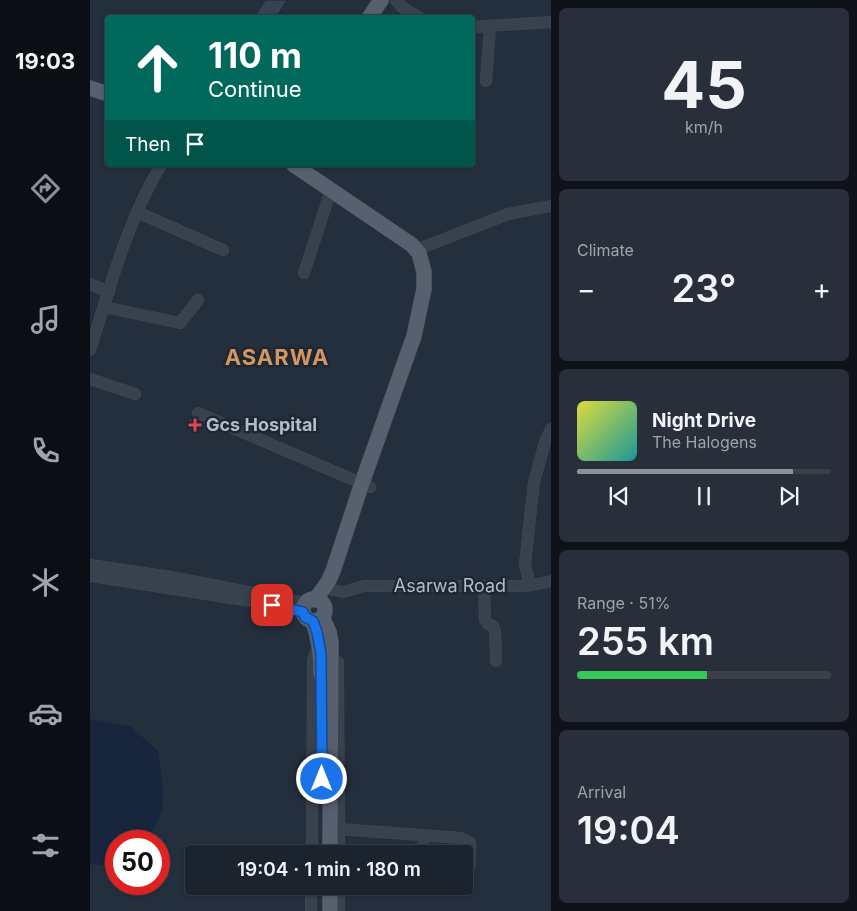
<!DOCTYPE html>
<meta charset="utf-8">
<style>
body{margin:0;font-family:Inter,sans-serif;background:#282f3a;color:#f1f3f6;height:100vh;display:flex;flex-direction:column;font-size:19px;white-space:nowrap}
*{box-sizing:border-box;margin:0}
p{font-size:16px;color:#a0a4aa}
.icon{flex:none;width:28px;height:28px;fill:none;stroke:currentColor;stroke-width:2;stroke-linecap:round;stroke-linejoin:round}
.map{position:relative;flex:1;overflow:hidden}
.side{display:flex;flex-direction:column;gap:8px;padding:8px;background:#0f1319;width:306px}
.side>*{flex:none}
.banner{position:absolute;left:15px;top:15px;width:370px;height:152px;border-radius:5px;box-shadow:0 1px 4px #0004,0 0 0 1px #39404a;background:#00695c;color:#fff;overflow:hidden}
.speed{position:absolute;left:15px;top:830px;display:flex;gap:10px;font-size:25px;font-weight:700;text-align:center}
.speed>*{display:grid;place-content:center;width:65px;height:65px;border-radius:50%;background:#1b232e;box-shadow:0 1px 4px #0004,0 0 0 1px #39404a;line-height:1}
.speed .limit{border:8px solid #d22;background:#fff;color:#111}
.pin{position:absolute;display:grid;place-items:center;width:42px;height:42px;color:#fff;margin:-21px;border-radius:10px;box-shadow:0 2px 8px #0006}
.me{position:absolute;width:55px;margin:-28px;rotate:0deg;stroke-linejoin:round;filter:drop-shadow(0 0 4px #0008)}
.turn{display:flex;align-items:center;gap:18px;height:105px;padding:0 20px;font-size:22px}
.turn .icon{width:65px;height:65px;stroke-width:2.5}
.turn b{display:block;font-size:35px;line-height:42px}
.then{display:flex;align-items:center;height:48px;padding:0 20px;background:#0003;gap:10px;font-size:19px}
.big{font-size:38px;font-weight:600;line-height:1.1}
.side .widget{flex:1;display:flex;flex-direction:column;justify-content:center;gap:8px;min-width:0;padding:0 18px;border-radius:8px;background:#282f3a}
.side .dial{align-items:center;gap:0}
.dial b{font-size:65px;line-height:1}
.song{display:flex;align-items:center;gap:15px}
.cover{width:60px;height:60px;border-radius:8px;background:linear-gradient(135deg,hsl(60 70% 55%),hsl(180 70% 35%))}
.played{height:5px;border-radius:2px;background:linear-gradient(90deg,#8c9099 85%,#39404a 85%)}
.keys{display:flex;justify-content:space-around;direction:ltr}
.heat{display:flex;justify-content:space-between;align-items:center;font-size:28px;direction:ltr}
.charge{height:8px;border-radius:4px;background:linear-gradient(90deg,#34c759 51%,#39404a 0)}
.trip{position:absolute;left:95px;top:845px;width:288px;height:50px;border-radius:5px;background:#1b232e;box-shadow:0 1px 4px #0004,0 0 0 1px #39404a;font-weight:600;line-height:50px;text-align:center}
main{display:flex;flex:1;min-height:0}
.dock{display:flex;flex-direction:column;width:90px;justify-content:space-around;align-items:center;background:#0b0e12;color:#a0a4aa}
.dock .icon{width:35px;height:35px}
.dock .active{color:#8c9099}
.dock b{font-size:22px;color:#f1f3f6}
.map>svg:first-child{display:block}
.water{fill:#17263c}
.building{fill:#364354;stroke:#1f2835}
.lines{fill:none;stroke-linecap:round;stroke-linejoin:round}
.minor-casing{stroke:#414a57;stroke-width:12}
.major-casing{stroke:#414a57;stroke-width:16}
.minor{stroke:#38414e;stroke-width:11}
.major{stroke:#56606e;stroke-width:15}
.route-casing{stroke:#114b97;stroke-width:12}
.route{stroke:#1a73e8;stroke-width:9}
.health-dot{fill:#e0444e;stroke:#1d2633;stroke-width:2}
.labels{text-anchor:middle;stroke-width:5;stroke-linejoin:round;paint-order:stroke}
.poi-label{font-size:18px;font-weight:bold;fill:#b4bcc9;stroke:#1d2633;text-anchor:start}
.street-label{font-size:18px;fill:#b4bcc9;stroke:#1d2633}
.district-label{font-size:22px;font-weight:bold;letter-spacing:1px;fill:#d59563;stroke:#1d2633}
</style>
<main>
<nav class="dock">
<b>19:03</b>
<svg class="icon active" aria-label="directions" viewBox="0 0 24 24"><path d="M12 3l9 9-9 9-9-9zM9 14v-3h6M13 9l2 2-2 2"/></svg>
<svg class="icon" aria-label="music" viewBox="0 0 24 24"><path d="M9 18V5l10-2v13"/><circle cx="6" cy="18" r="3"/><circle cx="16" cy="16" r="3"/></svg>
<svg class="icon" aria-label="phone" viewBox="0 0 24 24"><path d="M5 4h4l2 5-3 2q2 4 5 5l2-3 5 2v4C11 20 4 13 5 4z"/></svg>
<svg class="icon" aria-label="climate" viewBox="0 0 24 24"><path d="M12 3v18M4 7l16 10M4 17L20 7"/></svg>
<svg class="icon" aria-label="car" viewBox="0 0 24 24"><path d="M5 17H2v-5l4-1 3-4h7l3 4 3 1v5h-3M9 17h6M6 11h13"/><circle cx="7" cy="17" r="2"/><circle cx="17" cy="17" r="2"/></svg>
<svg class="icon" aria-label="filters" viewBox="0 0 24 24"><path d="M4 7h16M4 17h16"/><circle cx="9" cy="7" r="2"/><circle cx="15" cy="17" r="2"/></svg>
</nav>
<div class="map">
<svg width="461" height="911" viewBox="0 0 461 911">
<rect width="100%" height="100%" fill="#242f3e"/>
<path class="water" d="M0 719 40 726 68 751 73 786 72 811 58 841H26V861L17 865 0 864Z"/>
<path class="building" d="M175 0H197L186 18H164Z
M100 417 110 422 107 431 97 428Z"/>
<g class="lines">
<g class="minor-casing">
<path id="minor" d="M306 0 312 7 330 18
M382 27 461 22
M396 81 400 27
M47 212 133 250
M326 250 418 214 461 206
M214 273 241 190
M0 284 19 292
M14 307 90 323 108 300
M0 350C20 288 37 221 71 165
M0 379 45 394
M108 413 280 487
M0 565 81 577 216 603
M0 576 167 602 213 611
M440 585 435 564 444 482 455 442 461 429
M394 587 395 620 398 624 402 625 405 630 406 661
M234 588 253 592 274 586H437L461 581
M248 662 249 854
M249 829 371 838 380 843C380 854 382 869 374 876
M222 854 223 660 226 652
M333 854 334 835
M249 886V911
M221 911V886"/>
</g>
<g class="major-casing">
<path id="major" d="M279 18 291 0
M0 88 18 94
M204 165 322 245 329 253 334 272V289L324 336 272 483 243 571 238 582 225 600
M213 610a11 11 0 1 1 22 0a11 11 0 1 1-22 0Z
M232 617 239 632 241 642 240 854
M223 621C229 639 231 656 231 674
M240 911V886"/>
</g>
<use href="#minor" class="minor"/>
<use href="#major" class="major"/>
</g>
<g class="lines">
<g class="route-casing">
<path id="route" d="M182 605 213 612 215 617 223 621 227 632 231 654 232 779"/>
</g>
<use href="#route" class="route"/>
</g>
<path class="health-dot" d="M102.5 417.5h5v5h5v5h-5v5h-5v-5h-5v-5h5z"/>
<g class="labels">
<g class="poi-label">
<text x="116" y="431">Gcs Hospital</text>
</g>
<g class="street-label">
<text x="360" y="592">Asarwa Road</text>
</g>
<g class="district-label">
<text x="187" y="365">ASARWA</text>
</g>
</g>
</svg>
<div class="speed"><div class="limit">50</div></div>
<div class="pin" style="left:182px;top:605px;background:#d93025"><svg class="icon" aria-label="arrive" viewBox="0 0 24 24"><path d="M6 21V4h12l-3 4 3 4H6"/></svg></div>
<svg class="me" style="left:232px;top:779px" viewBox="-20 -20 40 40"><circle r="17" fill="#1a73e8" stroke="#fff" stroke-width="3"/><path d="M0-11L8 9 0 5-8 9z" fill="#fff"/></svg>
<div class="trip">19:04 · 1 min · 180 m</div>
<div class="banner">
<div class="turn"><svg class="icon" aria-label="ahead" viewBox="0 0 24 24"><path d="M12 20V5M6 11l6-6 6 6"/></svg><div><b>110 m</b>Continue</div></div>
<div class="then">Then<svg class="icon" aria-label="arrive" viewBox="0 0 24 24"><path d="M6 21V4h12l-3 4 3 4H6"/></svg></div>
</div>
</div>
<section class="side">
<div class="widget dial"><b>45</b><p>km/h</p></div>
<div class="widget"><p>Climate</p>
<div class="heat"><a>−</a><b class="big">23°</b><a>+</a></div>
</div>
<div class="widget">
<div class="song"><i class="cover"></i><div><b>Night Drive</b><p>The Halogens</p></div></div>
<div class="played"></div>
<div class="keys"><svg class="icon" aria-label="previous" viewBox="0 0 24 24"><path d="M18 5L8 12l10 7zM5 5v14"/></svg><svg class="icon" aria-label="pause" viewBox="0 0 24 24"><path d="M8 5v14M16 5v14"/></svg><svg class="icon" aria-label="next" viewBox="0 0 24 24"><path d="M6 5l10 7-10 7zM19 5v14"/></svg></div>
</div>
<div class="widget"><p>Range · 51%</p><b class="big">255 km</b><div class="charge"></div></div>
<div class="widget"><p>Arrival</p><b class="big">19:04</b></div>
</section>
</main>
